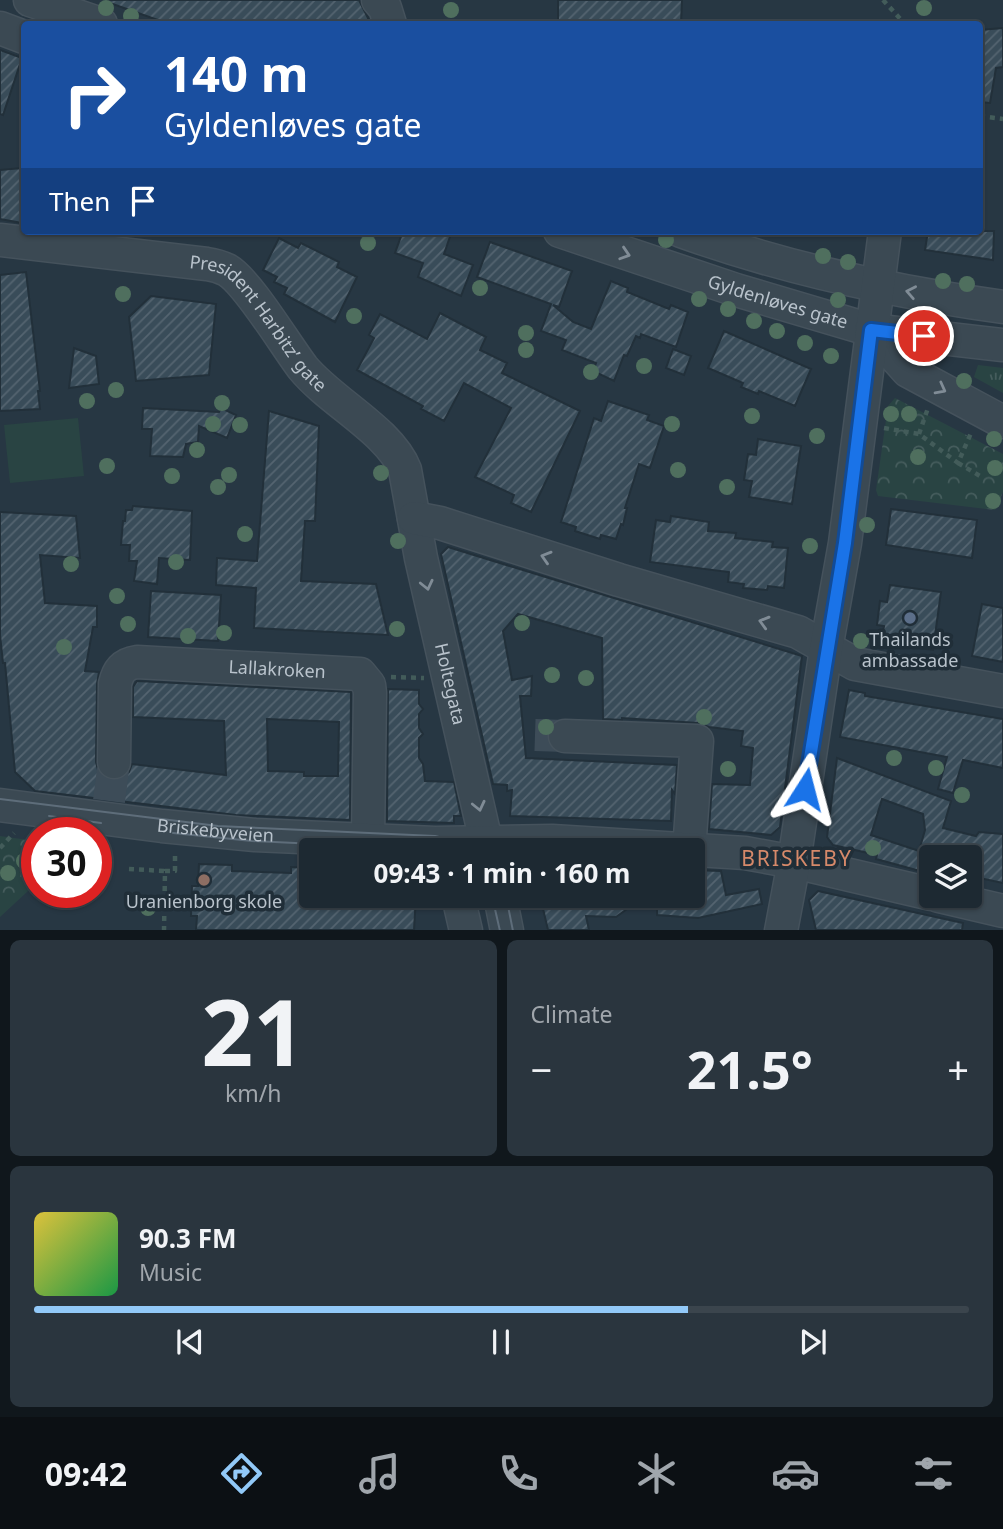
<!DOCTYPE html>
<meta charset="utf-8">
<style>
body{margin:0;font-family:"Noto Sans",sans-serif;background:#2a353e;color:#f1f3f6;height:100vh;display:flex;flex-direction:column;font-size:26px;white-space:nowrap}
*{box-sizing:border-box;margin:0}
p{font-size:23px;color:#a0a6ac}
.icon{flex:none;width:38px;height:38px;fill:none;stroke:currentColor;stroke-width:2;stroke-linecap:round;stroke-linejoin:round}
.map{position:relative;height:930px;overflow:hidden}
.panel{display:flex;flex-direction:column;gap:10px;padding:10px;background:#10171c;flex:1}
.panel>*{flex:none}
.banner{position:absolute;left:21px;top:21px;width:962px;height:214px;border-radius:7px;box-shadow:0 2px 5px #0004,0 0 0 2px #3b454d;background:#1a4fa0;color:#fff;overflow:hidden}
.controls{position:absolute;left:919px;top:845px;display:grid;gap:14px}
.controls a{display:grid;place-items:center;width:63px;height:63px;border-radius:7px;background:#1d2932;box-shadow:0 2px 5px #0004,0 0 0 2px #3b454d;font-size:35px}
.speed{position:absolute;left:21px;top:817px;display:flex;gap:14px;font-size:35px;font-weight:700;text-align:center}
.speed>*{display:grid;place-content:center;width:91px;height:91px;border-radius:50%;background:#1d2932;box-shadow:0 2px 5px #0004,0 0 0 2px #3b454d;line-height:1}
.speed .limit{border:10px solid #d22;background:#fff;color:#111}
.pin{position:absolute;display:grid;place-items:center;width:60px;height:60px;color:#fff;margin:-30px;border:4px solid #fff;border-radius:50%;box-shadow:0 2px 7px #0007}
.me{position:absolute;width:77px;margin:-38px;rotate:9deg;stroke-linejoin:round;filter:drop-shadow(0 0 5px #0008)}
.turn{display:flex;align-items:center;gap:24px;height:147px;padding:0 28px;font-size:32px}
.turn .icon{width:91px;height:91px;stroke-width:2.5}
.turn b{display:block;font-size:49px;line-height:60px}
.then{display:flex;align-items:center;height:66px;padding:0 28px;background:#0003;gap:14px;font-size:26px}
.big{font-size:52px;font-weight:700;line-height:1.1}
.panel .widget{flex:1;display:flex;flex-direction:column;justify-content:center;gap:10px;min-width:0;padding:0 24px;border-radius:10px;background:#2a353e}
.panel .dial{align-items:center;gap:0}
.dial b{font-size:91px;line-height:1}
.song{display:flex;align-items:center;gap:21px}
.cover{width:84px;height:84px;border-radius:10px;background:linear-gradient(135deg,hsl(50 70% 55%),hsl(140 70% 35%))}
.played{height:7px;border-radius:4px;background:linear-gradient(90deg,#92c9f8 70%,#3b454d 70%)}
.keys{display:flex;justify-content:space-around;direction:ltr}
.heat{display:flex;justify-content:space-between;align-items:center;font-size:38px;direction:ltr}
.panel .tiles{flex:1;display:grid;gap:10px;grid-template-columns:1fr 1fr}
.widget:last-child{grid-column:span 2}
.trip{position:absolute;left:299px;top:838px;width:406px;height:70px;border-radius:7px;background:#1d2932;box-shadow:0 2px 5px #0004,0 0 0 2px #3b454d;font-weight:700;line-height:70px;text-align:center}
.dock{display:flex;height:112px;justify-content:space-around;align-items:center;background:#0c1014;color:#a0a6ac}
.dock .icon{width:49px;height:49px}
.dock .on{color:#92c9f8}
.dock b{font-size:32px;color:#f1f3f6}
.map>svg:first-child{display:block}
.grass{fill:url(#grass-tufts)}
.park{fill:url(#park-crowns)}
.pitch{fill:#294443}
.building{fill:url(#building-hatch);stroke:#22303a;stroke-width:2;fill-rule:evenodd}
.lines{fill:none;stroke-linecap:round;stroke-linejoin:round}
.minor-tunnel{stroke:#3d4c58;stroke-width:32;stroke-dasharray:32 16;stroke-linecap:butt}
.minor-casing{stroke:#45525c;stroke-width:35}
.path{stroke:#435c5a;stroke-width:4.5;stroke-dasharray:5 5;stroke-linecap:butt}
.minor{stroke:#3b4953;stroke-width:32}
.tram{stroke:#5e6d7a;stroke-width:2}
.tree{fill:#4f6f5e}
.oneway{stroke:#808c96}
.route-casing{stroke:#114b97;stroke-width:18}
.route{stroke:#1a73e8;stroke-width:12}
.service-dot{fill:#5c6f8a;stroke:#202e38;stroke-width:2.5}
.education-dot{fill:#8d6e63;stroke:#202e38;stroke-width:2.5}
.labels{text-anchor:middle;stroke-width:7;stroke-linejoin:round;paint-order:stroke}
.street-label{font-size:18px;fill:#b9c3cc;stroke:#202e38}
.poi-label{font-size:18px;fill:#b9c3cc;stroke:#202e38}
.quarter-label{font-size:21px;letter-spacing:2px;fill:#d6896a;stroke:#202e38}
</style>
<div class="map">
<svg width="1003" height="931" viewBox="0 0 1003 931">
<defs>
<pattern id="grass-tufts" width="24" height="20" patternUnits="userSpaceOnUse" patternTransform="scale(1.75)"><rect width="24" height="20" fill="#294443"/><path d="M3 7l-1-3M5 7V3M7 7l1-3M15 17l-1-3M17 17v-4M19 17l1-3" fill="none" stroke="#465d5d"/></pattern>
<pattern id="park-crowns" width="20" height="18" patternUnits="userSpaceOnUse" patternTransform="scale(1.75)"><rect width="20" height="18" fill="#294443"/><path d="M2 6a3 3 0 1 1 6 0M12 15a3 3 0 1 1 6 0" fill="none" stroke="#465d5d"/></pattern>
<pattern id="building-hatch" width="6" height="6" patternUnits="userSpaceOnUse" patternTransform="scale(1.75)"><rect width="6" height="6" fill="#394c59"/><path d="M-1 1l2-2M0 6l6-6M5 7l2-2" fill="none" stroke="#546470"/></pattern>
</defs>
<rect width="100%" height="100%" fill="#273743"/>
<path class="grass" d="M978 365 1003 368V393L974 377Z"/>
<path class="park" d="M895 398 1003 454V492L995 510 878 496 876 490 888 406Z
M0 836 28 840V891L0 917Z"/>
<path class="pitch" d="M78 418 84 476 10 483 4 425Z"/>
<path class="building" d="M108 0H359L371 24H169L107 2Z
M558 0H682L681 24H558Z
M1003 28V67L996 68 990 103 980 102V30Z
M0 50 22 58 3 115 0 114Z
M22 168 24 203 22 223 0 219V170Z
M403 231H452L444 254 473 265 461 296 418 277 423 263 395 253Z
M928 231H994L993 260 925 250Z
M279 238 298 248 301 243 339 262 337 267 357 277 335 322 284 294 287 288 274 282 277 277 263 270Z
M490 242 572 271 559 307 553 305 573 322 591 329 611 281 628 288 627 292 669 309 671 305 688 312 676 347 641 334 640 338 636 336 627 356 624 355 614 381 593 371 596 363 562 350 566 340 541 331 551 304 477 277Z
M26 272 40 391H38L40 409 0 411V275Z
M151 296 216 304 209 375 136 381 129 317Z
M440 313 486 337 480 350 507 363 502 373 580 411 531 512 511 503 514 495 475 477 511 408 464 383 444 421 421 409 423 406 357 370 374 338 369 335 380 314 427 339Z
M724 331 811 369 795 406 759 391 758 394 741 387 743 383 708 368Z
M74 348 96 356 99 384 69 388Z
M673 349 691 356 684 375 666 368Z
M608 401 649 415 647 420 664 426 650 468 639 464 625 508H627L623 525 621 524 616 539 601 535 600 539 575 531 576 527 561 522 594 418 601 421Z
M143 408 219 412 221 408 236 415 227 438 199 426 198 442 186 444 183 457 150 456 152 429H142Z
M269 411 319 426 315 521H305L301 581 376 584 388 635 254 628 256 588 216 585 217 558 257 561Z
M758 439 801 446 792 504 749 497 752 481 744 480 748 454 756 455Z
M133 506 192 511 190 560 159 558 157 584 134 581 137 561H129L130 545H121L123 521H125L126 510H132Z
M891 509 977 520 972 558 886 545Z
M0 512 76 516 80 558 40 555 45 603 97 606V627H93L85 671 99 672 97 684 96 762 98 770 104 777 113 780 122 778 129 772 132 764 226 775 224 721 133 717V687L137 681 351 692 350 820 236 815 35 791 15 772 5 663H3L0 635ZM267 719 339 722 338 776H304V772L268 771Z
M671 516 709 522 708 531 736 533 735 538 773 542 772 547 788 548 784 588 768 586 767 590 743 588 744 584 728 582 729 572 650 562 656 520 670 522Z
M448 547 802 656 780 827 771 835 709 829 712 784 750 785 753 748 741 746 743 731 709 727 698 723 622 718V720L603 719 602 638 518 614 503 631 512 680 532 676 531 696H520L526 758 677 765 675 794 672 790 671 821 510 816 512 790 507 791V785L493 784 441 554Z
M890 585 941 592 933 650 881 643 884 626 877 625 880 601 887 602Z
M151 591 221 595 218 641 148 637Z
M982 604 1003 608V662L972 656Z
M388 689 419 690V704L423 709 419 714V728L423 734 419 738V758L423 764 425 781 454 782 461 816H454V823L387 821Z
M849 690 865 693V696L1003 719V768L963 760 953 793 938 789 947 757 840 737Z
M837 758 951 801 943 828 976 836 979 832 1003 834V883L970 876V858H931V874L876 859 877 855 833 845 827 837ZM882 799 923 814 925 830 919 851 871 835Z
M199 864 232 865V871L291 873V867L312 868V896H416L414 930H196L197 916H191L192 886H198Z
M693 870 721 871 726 895 759 889 762 904 698 918 657 915V896H693Z
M818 891 963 923 962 930H816L809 900Z
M540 896H645L616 917 586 916 589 930H548Z"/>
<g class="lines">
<path class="minor-tunnel" d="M535 735 565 736
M109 801 114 762"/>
<g class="minor-casing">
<g id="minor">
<path d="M30 0 101 24"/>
<path d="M378 0 385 8 390 24"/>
<path d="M0 28 24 37"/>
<path id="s1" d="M560 231 736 290 871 330 1003 345"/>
<path d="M681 231C784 268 894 292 1003 307"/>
<path id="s2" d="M0 240 207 264C214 265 221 267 227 270 248 282 286 346 303 368 331 402 390 431 405 470L421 558 488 850"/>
<path d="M871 330 908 371 1003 422"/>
<path d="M414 518 440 523 619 580 798 632 855 664 1003 691"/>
<path d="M565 736 697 741 689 850"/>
<path id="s3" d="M114 762 115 684C118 671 123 664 137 662L360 674 369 685 370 693 368 839"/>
<path id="s4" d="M0 805 162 826 255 835 435 843 552 841 745 853 794 862 931 894"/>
<path d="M458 896 466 931"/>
<path d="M500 896 507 931"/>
<path d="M939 896 1003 911"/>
<path d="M781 931 794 862 826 649 845 543 885 231"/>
</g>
</g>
<path class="path" d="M883 0 905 24
M980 116 1003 119
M884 428 919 434 958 463 971 433
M919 434 928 408
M958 463 980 476
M391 677 424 678
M0 848 14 833
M129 869 165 871
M164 931 165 871H175V855"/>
<use href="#minor" class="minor"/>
<path class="tram" d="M0 799 218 826 435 836 455 841 474 850
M49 816 101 823
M173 833 252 841 439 850
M492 896 500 931
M506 896 513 931"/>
</g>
<g class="tree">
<circle cx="106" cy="8" r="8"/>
<circle cx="924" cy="8" r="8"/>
<circle cx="451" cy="10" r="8"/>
<circle cx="131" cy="16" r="8"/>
<circle cx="666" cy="240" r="8"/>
<circle cx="368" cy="243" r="8"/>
<circle cx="823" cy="256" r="8"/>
<circle cx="848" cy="262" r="8"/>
<circle cx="943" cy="281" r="8"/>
<circle cx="967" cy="284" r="8"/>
<circle cx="480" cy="288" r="8"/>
<circle cx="123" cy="294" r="8"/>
<circle cx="699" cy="299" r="8"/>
<circle cx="838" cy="300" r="8"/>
<circle cx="728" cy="309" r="8"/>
<circle cx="354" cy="316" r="8"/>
<circle cx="754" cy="321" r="8"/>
<circle cx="777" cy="331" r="8"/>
<circle cx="526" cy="333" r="8"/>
<circle cx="805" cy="343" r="8"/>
<circle cx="526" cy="350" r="8"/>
<circle cx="831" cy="356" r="8"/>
<circle cx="644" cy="366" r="8"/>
<circle cx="591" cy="372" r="8"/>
<circle cx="964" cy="381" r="8"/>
<circle cx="116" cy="390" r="8"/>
<circle cx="87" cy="401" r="8"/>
<circle cx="222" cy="403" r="8"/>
<circle cx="891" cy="414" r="8"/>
<circle cx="909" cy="414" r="8"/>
<circle cx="752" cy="416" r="8"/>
<circle cx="213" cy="424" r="8"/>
<circle cx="672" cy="424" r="8"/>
<circle cx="240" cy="425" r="8"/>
<circle cx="817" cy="436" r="8"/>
<circle cx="994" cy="439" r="8"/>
<circle cx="197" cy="450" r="8"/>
<circle cx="918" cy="457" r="8"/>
<circle cx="107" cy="466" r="8"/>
<circle cx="995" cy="468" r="8"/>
<circle cx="678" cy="470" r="8"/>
<circle cx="381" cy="473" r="8"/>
<circle cx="229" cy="475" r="8"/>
<circle cx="172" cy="476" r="8"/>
<circle cx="218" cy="487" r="8"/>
<circle cx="727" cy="487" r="8"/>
<circle cx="993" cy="501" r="8"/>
<circle cx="867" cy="525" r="8"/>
<circle cx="245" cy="534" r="8"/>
<circle cx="398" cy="541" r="8"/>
<circle cx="810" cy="546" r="8"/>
<circle cx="176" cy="562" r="8"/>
<circle cx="71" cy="564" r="8"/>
<circle cx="117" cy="596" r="8"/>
<circle cx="522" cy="623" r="8"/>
<circle cx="128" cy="624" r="8"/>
<circle cx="397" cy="629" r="8"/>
<circle cx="224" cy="633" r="8"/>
<circle cx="188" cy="636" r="8"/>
<circle cx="861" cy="641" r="8"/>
<circle cx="64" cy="647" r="8"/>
<circle cx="552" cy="675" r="8"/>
<circle cx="586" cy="678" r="8"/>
<circle cx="704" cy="717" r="8"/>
<circle cx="546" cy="727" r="8"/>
<circle cx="894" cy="758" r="8"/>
<circle cx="936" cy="768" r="8"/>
<circle cx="728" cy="769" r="8"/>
<circle cx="962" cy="795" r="8"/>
<circle cx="873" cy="848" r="8"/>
<circle cx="24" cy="861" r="8"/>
<circle cx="8" cy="873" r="8"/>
<circle cx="148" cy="908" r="8"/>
</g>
<defs><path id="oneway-chevron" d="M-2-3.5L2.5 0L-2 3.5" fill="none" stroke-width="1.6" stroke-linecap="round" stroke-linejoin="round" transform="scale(1.75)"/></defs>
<g class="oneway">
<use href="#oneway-chevron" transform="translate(625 254) rotate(18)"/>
<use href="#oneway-chevron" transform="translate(911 292) rotate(-169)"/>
<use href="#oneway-chevron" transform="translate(941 389) rotate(28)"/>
<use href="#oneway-chevron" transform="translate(546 557) rotate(-163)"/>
<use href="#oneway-chevron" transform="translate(427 585) rotate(77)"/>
<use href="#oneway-chevron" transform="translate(764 622) rotate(-164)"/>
<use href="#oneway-chevron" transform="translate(479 806) rotate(77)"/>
</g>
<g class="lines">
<g class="route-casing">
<path id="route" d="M805 789 845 543 871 330 924 336"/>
</g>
<use href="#route" class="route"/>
</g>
<circle class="service-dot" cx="910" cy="618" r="7"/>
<circle class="education-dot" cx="204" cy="880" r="7"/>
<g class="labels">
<g class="street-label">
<text dy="6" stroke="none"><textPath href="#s1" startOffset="229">Gyldenløves gate</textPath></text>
<text dy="6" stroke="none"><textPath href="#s2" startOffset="287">President Harbitz’ gate</textPath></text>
<text dy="6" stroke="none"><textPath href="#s3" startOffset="252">Lallakroken</textPath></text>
<text dy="6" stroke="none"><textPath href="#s2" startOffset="718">Holtegata</textPath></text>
<text dy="6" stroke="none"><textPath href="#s4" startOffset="217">Briskebyveien</textPath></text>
</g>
<g class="poi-label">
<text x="910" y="646">Thailands<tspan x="910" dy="21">ambassade</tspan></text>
<text x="204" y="908">Uranienborg skole</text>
</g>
<g class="quarter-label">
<text x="797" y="866">BRISKEBY</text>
</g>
</g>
</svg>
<div class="controls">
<a><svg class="icon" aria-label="layers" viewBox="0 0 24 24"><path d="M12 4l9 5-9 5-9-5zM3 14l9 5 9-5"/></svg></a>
</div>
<div class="speed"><div class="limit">30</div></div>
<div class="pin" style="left:924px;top:336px;background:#d93025"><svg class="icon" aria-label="arrive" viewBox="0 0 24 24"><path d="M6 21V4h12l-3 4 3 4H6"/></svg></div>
<svg class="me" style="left:805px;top:789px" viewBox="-20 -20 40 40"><path d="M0-17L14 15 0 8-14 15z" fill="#1a73e8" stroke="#fff" stroke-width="4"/></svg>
<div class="trip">09:43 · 1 min · 160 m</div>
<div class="banner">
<div class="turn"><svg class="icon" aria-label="right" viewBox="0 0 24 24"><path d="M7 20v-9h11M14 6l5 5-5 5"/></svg><div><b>140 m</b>Gyldenløves gate</div></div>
<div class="then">Then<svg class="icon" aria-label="arrive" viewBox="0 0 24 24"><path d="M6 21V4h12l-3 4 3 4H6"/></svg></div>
</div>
</div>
<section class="panel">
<div class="tiles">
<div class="widget dial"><b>21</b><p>km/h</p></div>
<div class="widget"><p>Climate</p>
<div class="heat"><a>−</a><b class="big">21.5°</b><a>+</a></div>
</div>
<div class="widget">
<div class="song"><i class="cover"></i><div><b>90.3 FM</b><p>Music</p></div></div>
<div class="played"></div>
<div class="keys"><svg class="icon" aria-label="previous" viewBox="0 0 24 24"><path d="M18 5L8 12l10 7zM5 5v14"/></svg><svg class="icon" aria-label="pause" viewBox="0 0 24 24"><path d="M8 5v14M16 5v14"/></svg><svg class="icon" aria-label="next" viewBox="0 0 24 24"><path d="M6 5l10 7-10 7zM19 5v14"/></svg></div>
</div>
</div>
</section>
<nav class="dock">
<b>09:42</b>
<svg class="icon on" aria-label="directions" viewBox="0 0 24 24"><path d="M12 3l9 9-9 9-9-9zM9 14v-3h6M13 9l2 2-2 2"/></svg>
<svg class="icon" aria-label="music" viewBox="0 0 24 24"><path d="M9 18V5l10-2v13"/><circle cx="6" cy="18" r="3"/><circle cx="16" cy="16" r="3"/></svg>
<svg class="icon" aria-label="phone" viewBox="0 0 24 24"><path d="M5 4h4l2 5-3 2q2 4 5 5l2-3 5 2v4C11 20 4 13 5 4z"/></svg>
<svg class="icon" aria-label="climate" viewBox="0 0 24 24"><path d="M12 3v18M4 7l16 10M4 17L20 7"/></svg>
<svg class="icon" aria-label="car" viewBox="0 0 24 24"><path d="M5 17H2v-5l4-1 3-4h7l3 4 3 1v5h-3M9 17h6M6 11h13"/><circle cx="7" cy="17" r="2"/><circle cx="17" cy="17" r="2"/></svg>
<svg class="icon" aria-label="filters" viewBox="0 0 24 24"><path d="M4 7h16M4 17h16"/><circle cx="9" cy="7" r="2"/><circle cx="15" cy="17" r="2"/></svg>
</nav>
